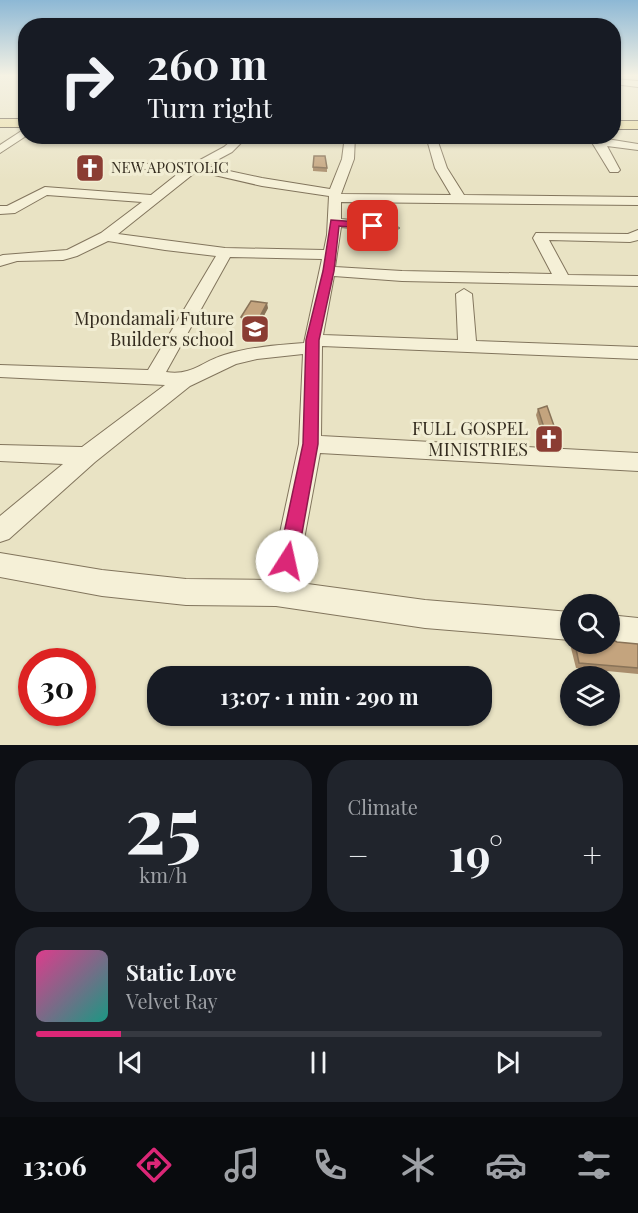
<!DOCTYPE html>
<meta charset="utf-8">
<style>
body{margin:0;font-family:"Playfair Display",serif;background:#20242c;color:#f1f3f6;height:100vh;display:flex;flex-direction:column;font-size:22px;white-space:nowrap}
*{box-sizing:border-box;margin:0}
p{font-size:20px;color:#9ea1a6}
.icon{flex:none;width:33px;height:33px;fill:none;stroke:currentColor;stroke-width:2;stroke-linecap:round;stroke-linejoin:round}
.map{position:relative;height:745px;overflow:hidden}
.side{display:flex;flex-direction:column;gap:15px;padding:15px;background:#0d0f14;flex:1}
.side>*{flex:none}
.banner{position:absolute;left:18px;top:18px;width:603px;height:126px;border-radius:24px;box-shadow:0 2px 4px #0004;background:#171b24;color:#f1f3f6;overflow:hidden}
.tools{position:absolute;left:560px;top:594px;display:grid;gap:12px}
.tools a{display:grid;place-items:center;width:60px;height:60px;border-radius:50%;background:#171b24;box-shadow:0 2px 4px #0004;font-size:30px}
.speed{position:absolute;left:18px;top:648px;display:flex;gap:12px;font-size:30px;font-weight:700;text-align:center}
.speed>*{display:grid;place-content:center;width:78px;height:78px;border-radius:50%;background:#171b24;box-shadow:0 2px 4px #0004;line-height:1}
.speed .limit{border:9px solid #d22;background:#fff;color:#111}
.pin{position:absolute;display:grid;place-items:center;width:51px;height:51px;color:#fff;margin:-26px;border-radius:12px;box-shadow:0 3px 9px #0006}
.me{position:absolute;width:66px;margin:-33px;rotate:10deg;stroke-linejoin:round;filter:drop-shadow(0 0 4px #0008)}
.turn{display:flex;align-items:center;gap:21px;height:126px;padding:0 30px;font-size:27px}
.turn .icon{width:78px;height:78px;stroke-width:2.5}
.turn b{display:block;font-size:42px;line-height:51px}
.big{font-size:45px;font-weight:700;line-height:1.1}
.side .tile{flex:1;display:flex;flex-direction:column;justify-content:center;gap:9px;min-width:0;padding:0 21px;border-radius:24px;background:#20242c}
.side .dial{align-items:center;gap:0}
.dial b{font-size:78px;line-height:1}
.song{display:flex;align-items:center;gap:18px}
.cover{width:72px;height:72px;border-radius:9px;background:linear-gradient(135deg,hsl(330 70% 55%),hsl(170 70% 35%))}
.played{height:6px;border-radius:3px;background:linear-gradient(90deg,#db2777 15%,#363941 15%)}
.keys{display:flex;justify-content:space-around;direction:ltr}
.heat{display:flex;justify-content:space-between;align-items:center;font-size:33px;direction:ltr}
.side .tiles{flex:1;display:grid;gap:15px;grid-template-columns:1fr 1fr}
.tile:last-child{grid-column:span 2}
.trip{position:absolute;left:147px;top:666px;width:345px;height:60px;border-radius:24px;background:#171b24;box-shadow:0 2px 4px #0004;font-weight:700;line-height:60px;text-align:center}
.menu{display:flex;height:96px;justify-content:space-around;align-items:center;background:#090b0e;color:#9ea1a6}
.menu .icon{width:42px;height:42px}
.menu .on{color:#db2777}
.menu b{font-size:27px;color:#f1f3f6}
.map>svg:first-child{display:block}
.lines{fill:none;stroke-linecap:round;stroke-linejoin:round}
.minor-casing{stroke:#82755d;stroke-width:2}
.major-casing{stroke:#504330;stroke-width:2}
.minor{fill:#f5f0d7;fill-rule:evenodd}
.major{fill:#e9dba0;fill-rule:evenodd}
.wall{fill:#a98d6c}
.shaded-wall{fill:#897358}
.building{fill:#c4a47e;stroke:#897358;stroke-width:1.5}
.route{fill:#db2777;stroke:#8e194d;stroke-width:1.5}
.labels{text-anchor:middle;stroke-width:6;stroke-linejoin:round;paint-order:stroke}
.far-poi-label{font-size:15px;fill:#342c1f;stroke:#f1edd3;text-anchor:start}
.poi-label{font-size:18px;fill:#342c1f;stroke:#f1edd3;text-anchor:end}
</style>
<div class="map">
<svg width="638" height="745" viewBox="0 0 638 745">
<rect width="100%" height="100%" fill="#e9e3c4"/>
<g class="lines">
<g class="minor-casing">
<path id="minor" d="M614 79 638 81V87L614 84Z
M26 128V136L0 153V145Z
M237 136H248L232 152 206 166 262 178 330 189 342 159 345 136H355L354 159 341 194 451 195 435 168 426 136H436L447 168 464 195 638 197V205L341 202V219L392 224 399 228 392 232 341 227 335 267 402 271 552 274 533 238 536 233 628 234 638 230V240L630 242 549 240 568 275 638 276V286L402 281 334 276 323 335 458 340 456 294 464 289 472 294 476 341 638 347V359L322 346 321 436 638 453V471L320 453 300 561 293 582 425 600 570 612V640L425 628 276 606 186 605 102 596 0 577V553L102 570 186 579 267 580 274 561 299 444 303 354 257 359 236 364 190 386 95 462 9 539 0 542V516L63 464 0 461V445L82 447 165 385 0 377V365L148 370 216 256 165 250 108 241 77 256 63 260 17 261 0 266V256L3 255 67 250 101 233 142 202 47 195 15 213 0 214V206H7L45 187 151 195 180 172 135 168 131 167V163L189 166 224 147ZM197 171 262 186 329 196 327 235 324 250 225 248 118 234ZM230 257 322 259 304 343C277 345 250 347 224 355 201 362 192 376 166 372Z
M588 136 638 144V150L607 146 620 170 618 172H610Z
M609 615 638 618V646L609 643Z"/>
</g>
<g class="major-casing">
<path id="major" d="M0 119H26V127H0Z
M614 121H638V129H614Z"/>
</g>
<use href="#minor" class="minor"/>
<use href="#major" class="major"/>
</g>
<path class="wall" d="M313 167 327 168V172L313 171Z
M268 308 259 325 242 323 241 317Z
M538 409 559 440 557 446H545L536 415Z
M611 639 617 642 638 644V674L576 668 570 644H609Z"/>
<path class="shaded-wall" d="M267 303 268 308 259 325 258 320Z"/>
<path class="building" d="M314 156H325L327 168 313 167Z
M251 301 267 303 258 320 241 317Z
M547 406 559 440H548L538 409Z
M609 635 610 636 611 639 617 642 638 644V668L579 663 575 644H609Z"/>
<linearGradient id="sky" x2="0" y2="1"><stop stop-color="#8db8d5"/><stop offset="0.42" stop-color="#f5f2e4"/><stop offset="1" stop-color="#f5f2e4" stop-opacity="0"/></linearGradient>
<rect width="638" height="180" fill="url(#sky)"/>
<path class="route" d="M331 220 373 223 378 226 373 229 339 226 334 271 319 340 318 444 297 561 294 566 287 569 281 566 278 561 303 444 306 340 323 271Z"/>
<defs>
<g id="church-square" transform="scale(1.5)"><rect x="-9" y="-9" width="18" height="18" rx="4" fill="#8b3d33" stroke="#f1edd3"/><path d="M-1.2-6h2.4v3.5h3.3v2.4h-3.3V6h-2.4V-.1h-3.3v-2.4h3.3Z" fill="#fff"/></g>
<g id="school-square" transform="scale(1.5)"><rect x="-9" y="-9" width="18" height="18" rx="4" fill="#8b3d33" stroke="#f1edd3"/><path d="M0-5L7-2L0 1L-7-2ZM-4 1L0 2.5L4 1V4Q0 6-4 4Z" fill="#fff"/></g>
</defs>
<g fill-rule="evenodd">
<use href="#church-square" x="90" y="168"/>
<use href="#school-square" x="255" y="329"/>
<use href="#church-square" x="549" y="439"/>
</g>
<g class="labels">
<g class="far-poi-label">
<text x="111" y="173">NEW APOSTOLIC</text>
</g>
<g class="poi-label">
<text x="234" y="325">Mpondamali Future<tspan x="234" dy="21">Builders school</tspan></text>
<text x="528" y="435">FULL GOSPEL<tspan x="528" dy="21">MINISTRIES</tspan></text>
</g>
</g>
</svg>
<div class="tools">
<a><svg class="icon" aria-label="search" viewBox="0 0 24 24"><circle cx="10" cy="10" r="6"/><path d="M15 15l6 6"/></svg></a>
<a><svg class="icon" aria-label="layers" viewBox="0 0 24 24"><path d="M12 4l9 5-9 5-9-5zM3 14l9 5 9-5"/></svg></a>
</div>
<div class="speed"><div class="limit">30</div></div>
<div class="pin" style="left:373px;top:226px;background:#d93025"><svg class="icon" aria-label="arrive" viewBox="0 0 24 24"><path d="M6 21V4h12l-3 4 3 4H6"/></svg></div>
<svg class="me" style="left:287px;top:561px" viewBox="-20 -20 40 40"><circle r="19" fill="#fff"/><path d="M0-13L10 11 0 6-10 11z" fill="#db2777"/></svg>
<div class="trip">13:07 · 1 min · 290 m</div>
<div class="banner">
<div class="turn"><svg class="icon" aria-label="right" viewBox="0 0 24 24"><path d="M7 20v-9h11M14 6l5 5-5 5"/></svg><div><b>260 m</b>Turn right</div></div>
</div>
</div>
<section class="side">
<div class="tiles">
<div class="tile dial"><b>25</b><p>km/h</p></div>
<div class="tile"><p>Climate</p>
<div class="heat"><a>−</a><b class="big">19°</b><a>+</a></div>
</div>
<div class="tile">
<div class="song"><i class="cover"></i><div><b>Static Love</b><p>Velvet Ray</p></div></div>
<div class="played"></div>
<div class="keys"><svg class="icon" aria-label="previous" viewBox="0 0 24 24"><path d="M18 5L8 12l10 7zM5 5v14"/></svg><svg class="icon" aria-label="pause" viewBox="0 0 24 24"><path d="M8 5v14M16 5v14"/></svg><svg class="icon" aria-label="next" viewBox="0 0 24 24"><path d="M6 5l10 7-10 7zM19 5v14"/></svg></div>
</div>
</div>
</section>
<nav class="menu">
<b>13:06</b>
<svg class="icon on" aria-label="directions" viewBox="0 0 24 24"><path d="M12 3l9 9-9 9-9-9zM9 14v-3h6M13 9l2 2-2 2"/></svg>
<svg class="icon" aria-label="music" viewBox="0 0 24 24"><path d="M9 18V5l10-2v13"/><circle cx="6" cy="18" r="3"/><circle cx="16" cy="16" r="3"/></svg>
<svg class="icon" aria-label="phone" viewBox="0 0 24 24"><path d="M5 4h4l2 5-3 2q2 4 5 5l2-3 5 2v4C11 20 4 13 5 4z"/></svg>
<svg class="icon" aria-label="climate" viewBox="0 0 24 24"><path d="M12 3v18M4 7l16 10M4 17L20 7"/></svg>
<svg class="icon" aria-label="car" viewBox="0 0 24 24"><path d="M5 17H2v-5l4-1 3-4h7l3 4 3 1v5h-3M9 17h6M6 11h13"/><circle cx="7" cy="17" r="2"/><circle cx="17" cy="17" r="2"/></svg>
<svg class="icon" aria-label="filters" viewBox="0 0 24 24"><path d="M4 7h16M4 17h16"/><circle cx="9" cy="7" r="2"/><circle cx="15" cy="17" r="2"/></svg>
</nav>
